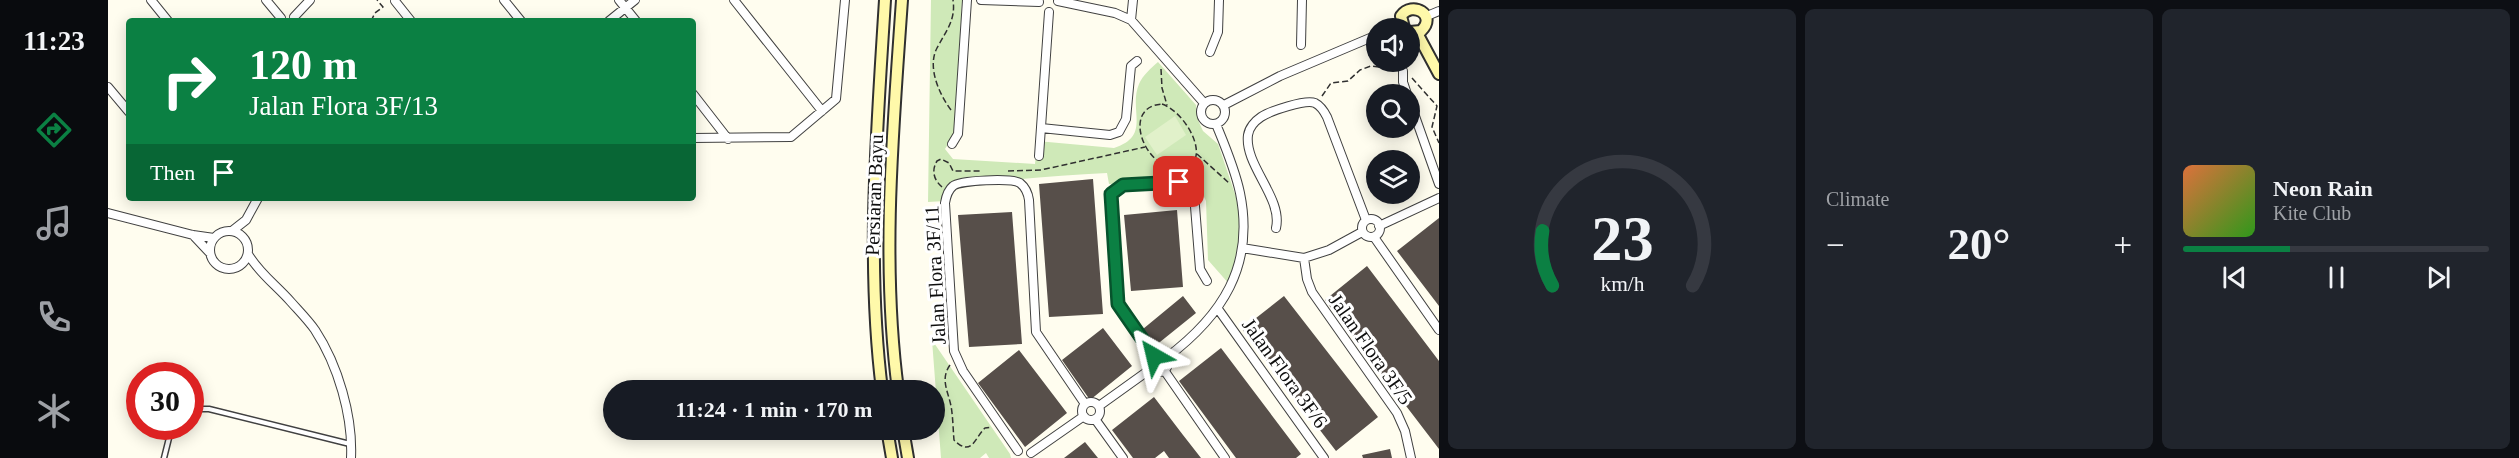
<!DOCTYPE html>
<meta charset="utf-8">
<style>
body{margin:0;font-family:Georgia,serif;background:#20242c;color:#f1f3f6;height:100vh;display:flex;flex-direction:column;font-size:22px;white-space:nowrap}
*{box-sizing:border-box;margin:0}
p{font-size:20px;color:#9ea1a6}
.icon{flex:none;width:33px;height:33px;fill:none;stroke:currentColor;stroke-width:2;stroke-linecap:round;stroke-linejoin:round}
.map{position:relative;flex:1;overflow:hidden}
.drawer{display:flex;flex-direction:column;gap:9px;padding:9px;background:#0d0f14;width:1080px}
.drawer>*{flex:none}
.guide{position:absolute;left:18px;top:18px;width:570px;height:183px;border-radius:6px;box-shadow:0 3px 15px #0003;background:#0b8043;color:#fff;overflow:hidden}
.controls{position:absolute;left:1258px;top:18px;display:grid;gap:12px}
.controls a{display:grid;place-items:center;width:54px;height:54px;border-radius:50%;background:#171b24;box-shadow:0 3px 15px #0003;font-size:30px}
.speed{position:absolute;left:18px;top:362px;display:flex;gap:12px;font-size:30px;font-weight:700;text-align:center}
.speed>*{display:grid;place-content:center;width:78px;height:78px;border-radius:50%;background:#171b24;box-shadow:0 3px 15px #0003;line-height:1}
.speed .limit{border:9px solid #d22;background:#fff;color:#111}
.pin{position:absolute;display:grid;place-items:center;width:51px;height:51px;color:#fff;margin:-26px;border-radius:12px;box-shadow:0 3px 9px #0006}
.me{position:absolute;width:66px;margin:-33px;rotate:323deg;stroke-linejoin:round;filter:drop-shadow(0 0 4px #0008)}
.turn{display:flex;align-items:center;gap:21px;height:126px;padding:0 24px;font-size:27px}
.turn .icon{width:78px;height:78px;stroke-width:2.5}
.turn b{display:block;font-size:42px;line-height:51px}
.then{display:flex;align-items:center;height:57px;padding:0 24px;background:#0003;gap:12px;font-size:22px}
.big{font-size:45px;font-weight:700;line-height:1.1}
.drawer .card{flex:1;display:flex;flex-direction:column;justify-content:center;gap:9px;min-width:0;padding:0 21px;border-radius:9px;background:#20242c}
.drawer .dial{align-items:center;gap:0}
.dial svg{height:156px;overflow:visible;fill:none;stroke:#363941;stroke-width:7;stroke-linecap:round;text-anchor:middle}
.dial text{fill:#f1f3f6;stroke:none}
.song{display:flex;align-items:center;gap:18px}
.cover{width:72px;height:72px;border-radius:9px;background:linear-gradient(135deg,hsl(20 70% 55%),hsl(110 70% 35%))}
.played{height:6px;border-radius:3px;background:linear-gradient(90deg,#0b8043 35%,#363941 35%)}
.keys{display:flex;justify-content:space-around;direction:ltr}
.heat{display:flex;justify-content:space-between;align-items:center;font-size:33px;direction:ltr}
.drawer .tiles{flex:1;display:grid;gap:9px;grid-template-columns:repeat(3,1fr)}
.trip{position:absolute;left:495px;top:380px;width:342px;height:60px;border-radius:30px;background:#171b24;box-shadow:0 3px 15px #0003;font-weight:700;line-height:60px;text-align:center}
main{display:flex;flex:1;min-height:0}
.tab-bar{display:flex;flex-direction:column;width:108px;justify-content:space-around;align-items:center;background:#090b0e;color:#9ea1a6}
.tab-bar .icon{width:42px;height:42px}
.tab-bar .active{color:#0b8043}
.tab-bar b{font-size:27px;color:#f1f3f6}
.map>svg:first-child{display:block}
.green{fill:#cfe9b8}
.pitch{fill:#e1f1ca}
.building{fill:#574f4a}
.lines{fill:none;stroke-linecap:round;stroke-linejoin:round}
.lane-casing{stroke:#414141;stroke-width:7}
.street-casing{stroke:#414141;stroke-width:10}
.secondary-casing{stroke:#303030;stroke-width:14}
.path{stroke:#303030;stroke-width:1.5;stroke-dasharray:6 3;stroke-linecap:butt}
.lane{stroke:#fff;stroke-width:4}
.street{stroke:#fff;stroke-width:8}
.secondary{stroke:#fff9aa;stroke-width:10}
.route-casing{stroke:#07532c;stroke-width:15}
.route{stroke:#0b8043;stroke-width:10}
.labels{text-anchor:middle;stroke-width:6;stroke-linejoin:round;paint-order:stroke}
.street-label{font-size:20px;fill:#0e0e0e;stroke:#fff}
</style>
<main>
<nav class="tab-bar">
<b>11:23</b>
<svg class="icon active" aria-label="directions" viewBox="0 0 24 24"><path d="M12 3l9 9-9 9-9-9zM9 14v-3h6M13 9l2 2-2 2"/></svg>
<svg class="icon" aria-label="music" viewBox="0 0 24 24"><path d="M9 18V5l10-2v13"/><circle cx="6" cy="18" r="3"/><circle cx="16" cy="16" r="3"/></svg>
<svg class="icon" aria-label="phone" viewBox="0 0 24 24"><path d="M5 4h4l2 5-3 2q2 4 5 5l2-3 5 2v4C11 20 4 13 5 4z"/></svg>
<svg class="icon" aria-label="climate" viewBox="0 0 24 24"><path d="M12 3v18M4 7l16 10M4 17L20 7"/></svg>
</nav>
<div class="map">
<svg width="1331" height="458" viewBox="0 0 1331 458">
<rect width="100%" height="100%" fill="#fffdef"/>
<path class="green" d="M823 0H854L847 133 837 149 845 159 927 164 929 141 1006 148C1044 136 1020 110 1031 84 1035 75 1043 68 1050 62L1088 105 1090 120 1095 131 1110 144 1128 197 1133 229 1122 285 1100 260 1098 201C1093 189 1086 182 1073 179L1001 184 999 173C950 175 901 181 852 183L837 201 820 202Z
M824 340 902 454 903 458H881L878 453 872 458H833Z"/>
<path class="pitch" d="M1067 116 1078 135 1049 155 1037 137Z"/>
<path class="building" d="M985 179 995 314 941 317 931 184Z
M1069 210 1075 287 1023 291 1016 215Z
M904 212 914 344 861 347 850 215Z
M1331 218V306L1289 251Z
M1259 266 1331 361V449L1217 300Z
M1075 296 1088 313 1047 346 1035 329Z
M1176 296 1270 417 1228 451 1134 329Z
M995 328 1024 366 982 400 954 360Z
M1113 348 1193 454 1188 458H1128L1071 381Z
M911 350 959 413 917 447 870 383Z
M1046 397 1075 435 1093 458H1061L1056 451 1047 458H1025L1004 430Z
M977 442 990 458H956Z
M1282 449 1284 458H1255L1254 455Z"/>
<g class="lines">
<g class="lane-casing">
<path id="lane" d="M82 409H101L242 444
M56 458 64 426"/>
</g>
<g class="street-casing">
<path id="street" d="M43 0 60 21
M158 0 173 18
M396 0 413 21
M511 0 528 21
M626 0 714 111
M873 0 931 2
M287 1 303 21
M950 1 1007 13 1023 20 1096 103
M1319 16 1331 11
M186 17 202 0
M1023 20 1025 0
M501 21 527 0
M1285 28 1294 25
M1193 45 1194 0
M1102 52 1110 32 1111 0
M1295 71V82L1299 94
M0 87 21 112
M585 94 620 139
M1093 112a12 12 0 1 1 24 0a12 12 0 1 1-24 0Z
M1302 102 1331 184
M1116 105 1172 76 1269 35
M933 128 1002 135 1011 132 1018 119 1023 66 1029 61
M585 138 683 137 728 99 737 0
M844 144 850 134 859 0
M931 156 941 12
M0 213 85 235 106 238
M1254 228a9 9 0 1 1 18 0a9 9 0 1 1-18 0Z
M1271 226 1331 198
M1168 228C1175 198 1136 165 1140 135 1141 128 1147 121 1153 117 1162 111 1198 99 1207 103 1213 106 1216 111 1219 117L1258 220
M102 250a19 19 0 1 1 38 0a19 19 0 1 1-38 0Z
M124 231 138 220 150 198
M85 235 101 252
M1266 237 1331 330
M1134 248 1196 258 1221 250 1254 232
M140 254C151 273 168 285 183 302 191 311 200 320 207 330 230 365 245 416 243 458
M1196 258 1199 279 1204 292 1289 413 1297 431 1303 458
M1110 309 1216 458
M1042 363a9 9 0 1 1 18 0a9 9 0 1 1-18 0Z
M1046 355 1010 305 1003 194 1015 185 1071 182 1078 184 1086 194 1092 269 1099 281
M1058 358C1114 316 1147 266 1132 193 1127 169 1117 146 1108 124
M1056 370 1117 458
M974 411a9 9 0 1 1 18 0a9 9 0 1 1-18 0Z
M991 406 1044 368
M987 419 1015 458
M910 451 855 371 846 351 837 203C838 197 840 190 845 186 852 180 904 178 912 183 917 187 920 193 921 200L928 332 977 404
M923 453 976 416"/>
</g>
<g class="secondary-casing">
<path id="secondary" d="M1296 28 1293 16C1304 0 1330 15 1313 31L1302 32
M1309 33 1331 74
M774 390C758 261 769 130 777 0
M790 390C773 261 785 130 794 0
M779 429 784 458
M795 429 800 458"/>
</g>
<path class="path" d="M263 21 267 13 275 7 269 0
M1053 69 1054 88 1059 105
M1304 78 1329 106 1324 127 1331 143
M1214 96 1223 83 1240 81 1252 70 1263 66 1287 69
M1054 104C1080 113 1107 166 1071 169 1037 170 1012 107 1054 104Z
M843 110C831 94 819 67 829 48 838 31 848 20 845 0
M1089 154 1121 183
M900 171 933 170 1037 147
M834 187C826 180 823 171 829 161L833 159 841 163 845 171H874
M842 365C832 379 840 391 843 406 845 417 845 429 846 440 864 458 867 437 877 428L884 427"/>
<use href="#lane" class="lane"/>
<use href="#street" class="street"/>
<use href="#secondary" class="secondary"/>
</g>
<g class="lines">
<g class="route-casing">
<path id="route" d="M1046 356 1010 304 1003 194 1015 185 1071 182"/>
</g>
<use href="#route" class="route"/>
</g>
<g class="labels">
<g class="street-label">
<text transform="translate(766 195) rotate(-88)" y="7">Persiaran Bayu</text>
<text transform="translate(827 275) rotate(-93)" y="7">Jalan Flora 3F/11</text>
<text transform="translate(1263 349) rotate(55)" y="7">Jalan Flora 3F/5</text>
<text transform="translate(1177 373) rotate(54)" y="7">Jalan Flora 3F/6</text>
</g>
</g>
</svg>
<div class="controls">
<a><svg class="icon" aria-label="sound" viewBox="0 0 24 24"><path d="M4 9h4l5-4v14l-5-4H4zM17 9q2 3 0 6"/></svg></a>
<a><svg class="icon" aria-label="search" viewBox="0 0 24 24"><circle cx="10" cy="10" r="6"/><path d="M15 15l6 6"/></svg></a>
<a><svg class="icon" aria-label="layers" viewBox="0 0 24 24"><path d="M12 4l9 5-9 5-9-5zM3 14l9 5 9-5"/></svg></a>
</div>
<div class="speed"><div class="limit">30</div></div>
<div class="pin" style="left:1071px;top:182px;background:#d93025"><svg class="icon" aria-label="arrive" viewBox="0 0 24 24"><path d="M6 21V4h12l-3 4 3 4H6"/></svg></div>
<svg class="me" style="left:1046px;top:356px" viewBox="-20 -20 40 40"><path d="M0-17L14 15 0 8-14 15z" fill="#0b8043" stroke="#fff" stroke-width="4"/></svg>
<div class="trip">11:24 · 1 min · 170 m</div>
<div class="guide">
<div class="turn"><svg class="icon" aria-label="right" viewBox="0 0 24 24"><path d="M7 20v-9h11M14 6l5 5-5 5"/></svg><div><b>120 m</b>Jalan Flora 3F/13</div></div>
<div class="then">Then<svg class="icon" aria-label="arrive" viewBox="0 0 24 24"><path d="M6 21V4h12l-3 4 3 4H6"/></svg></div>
</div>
</div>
<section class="drawer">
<div class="tiles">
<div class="card dial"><svg viewBox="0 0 100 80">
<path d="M14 69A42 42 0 1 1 86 69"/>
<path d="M14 69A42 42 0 0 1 9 41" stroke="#0b8043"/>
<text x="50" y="56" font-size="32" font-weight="700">23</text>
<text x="50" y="72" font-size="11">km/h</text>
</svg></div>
<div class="card"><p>Climate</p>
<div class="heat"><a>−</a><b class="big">20°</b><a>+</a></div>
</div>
<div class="card">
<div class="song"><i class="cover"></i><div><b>Neon Rain</b><p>Kite Club</p></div></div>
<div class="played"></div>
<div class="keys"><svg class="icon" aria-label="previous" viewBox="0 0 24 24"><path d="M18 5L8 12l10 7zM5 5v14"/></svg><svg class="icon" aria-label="pause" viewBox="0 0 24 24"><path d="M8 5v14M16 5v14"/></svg><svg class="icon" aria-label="next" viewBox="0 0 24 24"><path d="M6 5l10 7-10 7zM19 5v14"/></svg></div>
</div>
</div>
</section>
</main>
